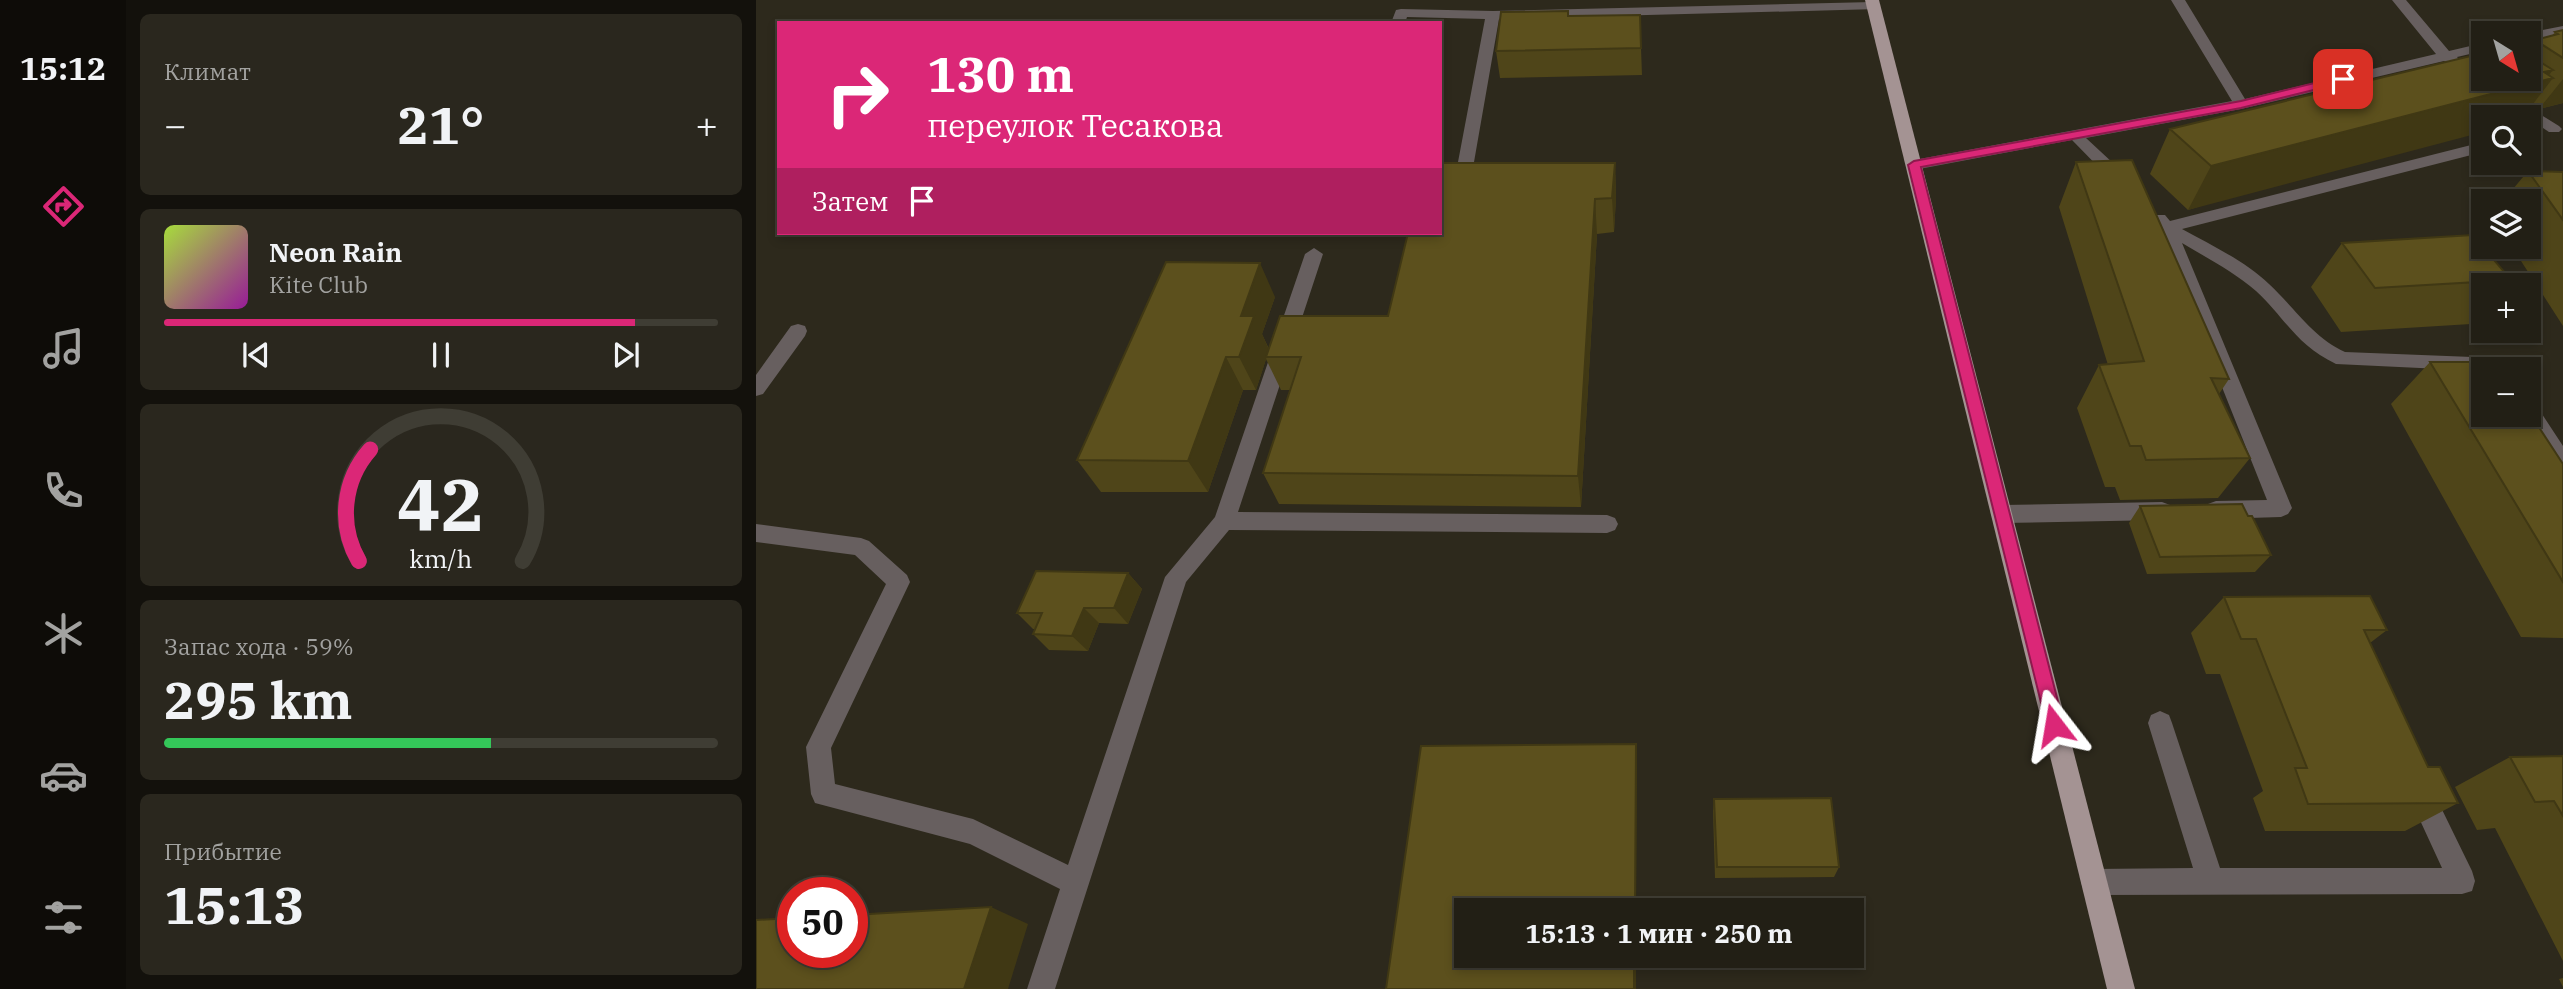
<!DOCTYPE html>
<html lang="ru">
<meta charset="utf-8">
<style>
body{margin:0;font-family:"IBM Plex Serif",serif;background:#2a271e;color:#f1f3f6;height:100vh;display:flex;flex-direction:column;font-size:26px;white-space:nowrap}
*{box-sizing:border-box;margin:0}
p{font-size:23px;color:#a2a2a0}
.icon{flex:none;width:38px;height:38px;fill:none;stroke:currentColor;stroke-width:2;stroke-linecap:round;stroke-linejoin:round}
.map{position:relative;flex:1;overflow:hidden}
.drawer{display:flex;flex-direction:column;gap:14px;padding:14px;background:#13110c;width:630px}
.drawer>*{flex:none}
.guide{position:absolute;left:21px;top:21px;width:665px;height:214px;border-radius:0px;box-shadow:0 4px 10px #0003,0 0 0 2px #3f3d34;background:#db2777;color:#fff;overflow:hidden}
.needle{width:46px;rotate:143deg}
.fabs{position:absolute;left:1715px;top:21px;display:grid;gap:14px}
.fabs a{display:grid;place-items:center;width:70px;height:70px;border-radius:0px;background:#221f15;box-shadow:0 4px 10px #0003,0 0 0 2px #3f3d34;font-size:35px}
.speed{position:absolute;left:21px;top:877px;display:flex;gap:14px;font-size:35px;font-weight:700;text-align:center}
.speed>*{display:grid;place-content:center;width:91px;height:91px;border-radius:50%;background:#221f15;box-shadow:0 4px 10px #0003,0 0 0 2px #3f3d34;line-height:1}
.speed .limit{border:10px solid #d22;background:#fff;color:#111}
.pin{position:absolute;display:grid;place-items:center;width:60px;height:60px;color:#fff;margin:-30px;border-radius:14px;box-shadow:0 4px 10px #0006}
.me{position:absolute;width:77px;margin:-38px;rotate:346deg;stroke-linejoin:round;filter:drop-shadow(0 0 5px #0008)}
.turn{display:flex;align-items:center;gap:24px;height:147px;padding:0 35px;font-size:32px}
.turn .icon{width:91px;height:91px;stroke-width:2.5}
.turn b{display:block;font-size:49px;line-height:60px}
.then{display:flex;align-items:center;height:66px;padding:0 35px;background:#0003;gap:14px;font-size:26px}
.big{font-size:52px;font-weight:700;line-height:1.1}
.drawer .card{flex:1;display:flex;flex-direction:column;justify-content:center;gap:10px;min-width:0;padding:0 24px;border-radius:10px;background:#2a271e}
.drawer .dial{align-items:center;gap:0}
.dial svg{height:182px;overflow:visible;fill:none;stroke:#3f3d34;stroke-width:7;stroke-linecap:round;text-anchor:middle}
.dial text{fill:#f1f3f6;stroke:none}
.song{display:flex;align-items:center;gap:21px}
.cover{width:84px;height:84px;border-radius:10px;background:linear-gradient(135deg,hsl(80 70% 55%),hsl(300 70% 35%))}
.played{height:7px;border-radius:4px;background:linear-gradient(90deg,#db2777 85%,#3f3d34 85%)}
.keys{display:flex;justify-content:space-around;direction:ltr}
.heat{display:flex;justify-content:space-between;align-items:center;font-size:38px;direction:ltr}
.charge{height:10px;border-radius:5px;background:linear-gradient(90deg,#34c759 59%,#3f3d34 0)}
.trip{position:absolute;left:698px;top:898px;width:410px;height:70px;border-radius:0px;background:#221f15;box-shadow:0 4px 10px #0003,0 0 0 2px #3f3d34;font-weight:700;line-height:70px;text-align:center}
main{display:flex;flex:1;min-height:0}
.menu{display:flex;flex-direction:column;width:126px;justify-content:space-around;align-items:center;background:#0e0c08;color:#a2a2a0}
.menu .icon{width:49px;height:49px}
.menu .active{color:#db2777}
.menu b{font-size:32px;color:#f1f3f6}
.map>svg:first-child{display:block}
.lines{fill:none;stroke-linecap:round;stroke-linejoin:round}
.minor{fill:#675f5f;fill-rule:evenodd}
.major{fill:#a49393;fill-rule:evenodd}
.wall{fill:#4f4519}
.shaded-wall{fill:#403814}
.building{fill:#5c501d;stroke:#403814;stroke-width:2}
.route{fill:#db2777;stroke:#8e194d;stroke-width:2}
</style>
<main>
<nav class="menu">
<b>15:12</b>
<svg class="icon active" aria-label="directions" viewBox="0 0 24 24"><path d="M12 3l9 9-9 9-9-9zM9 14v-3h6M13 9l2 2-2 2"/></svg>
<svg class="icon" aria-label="music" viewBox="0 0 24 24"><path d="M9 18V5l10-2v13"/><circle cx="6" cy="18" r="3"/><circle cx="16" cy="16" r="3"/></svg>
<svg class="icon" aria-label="phone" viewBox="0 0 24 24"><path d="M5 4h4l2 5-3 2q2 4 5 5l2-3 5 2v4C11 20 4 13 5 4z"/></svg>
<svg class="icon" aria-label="climate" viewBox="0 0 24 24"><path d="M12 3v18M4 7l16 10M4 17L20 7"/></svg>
<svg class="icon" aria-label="car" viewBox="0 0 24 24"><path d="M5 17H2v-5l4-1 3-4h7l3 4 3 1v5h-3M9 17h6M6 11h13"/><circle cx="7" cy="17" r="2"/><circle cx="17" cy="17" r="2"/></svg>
<svg class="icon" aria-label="filters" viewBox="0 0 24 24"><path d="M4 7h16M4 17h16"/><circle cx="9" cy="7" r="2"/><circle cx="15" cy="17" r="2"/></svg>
</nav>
<section class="drawer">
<div class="card"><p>Климат</p>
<div class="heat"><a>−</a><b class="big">21°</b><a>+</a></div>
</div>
<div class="card">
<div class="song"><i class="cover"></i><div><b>Neon Rain</b><p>Kite Club</p></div></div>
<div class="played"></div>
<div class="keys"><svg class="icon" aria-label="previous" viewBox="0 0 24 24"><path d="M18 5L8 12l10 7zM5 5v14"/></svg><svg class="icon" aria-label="pause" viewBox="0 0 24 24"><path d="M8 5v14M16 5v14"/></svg><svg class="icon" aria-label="next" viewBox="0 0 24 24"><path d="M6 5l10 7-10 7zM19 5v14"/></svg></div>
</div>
<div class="card dial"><svg viewBox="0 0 100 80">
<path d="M14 69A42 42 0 1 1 86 69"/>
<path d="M14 69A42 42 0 0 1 19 20" stroke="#db2777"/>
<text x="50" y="56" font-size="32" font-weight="700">42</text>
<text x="50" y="72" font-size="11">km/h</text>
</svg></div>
<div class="card"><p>Запас хода · 59%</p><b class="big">295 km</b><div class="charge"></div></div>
<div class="card"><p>Прибытие</p><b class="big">15:13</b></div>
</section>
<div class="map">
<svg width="1807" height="989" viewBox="0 0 1807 989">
<rect width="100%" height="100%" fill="#2d291c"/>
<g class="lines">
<path class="minor" d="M1415 0H1429L1489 99 1680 54 1636 0H1650L1693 51 1727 43V51L1701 57 1704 61 1697 65 1688 61 1485 109 1330 138 1372 177 1374 181 1372 185H1360L1316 140 1158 170 1150 165 1158 160 1476 101Z
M1117 2 1124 6 1122 9 743 19 718 162 710 167 702 162 729 19 651 17 649 23H635L640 10 645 9 737 11Z
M1807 26V34L1773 41 1771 33Z
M1747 91 1803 126 1806 129 1803 132H1793L1742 98 1740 95 1742 92Z
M1727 142V152L1426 229C1455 245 1489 261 1513 284 1539 308 1556 337 1589 352L1742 358 1749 360 1755 369H1727V371L1580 364C1540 345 1530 319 1500 291 1478 272 1451 258 1426 243L1536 508 1532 514 1525 517 1460 519 1452 516 1449 510 1452 504 1460 501 1511 500 1403 229 1395 219 1397 215H1409L1414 221Z
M558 248 567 254 482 512 851 515 859 518 862 524 859 530 851 533 473 530 430 582 299 989H271L304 889 214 844 59 803 55 794 50 747 130 584 99 555 0 542V524L105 538 113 541 151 575 154 582 75 748 79 784 217 819 312 865 409 577 459 517 549 254Z
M42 324 49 326 51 331 49 336 7 394 0 396V375L35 326Z
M1773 403 1780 405 1807 446V471L1800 469 1766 415H1773Z
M1406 502 1414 505 1417 511 1414 517 1406 520 1246 523 1238 520 1235 514 1238 508 1246 505Z
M1404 711 1413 715 1416 723 1464 868H1686L1651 792 1655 783 1664 779 1673 783 1716 871 1719 881 1716 891 1706 894 1338 895 1328 892 1325 882 1328 872 1338 869 1437 868 1392 723 1395 715Z"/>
<path class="major" d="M1109 0H1123L1379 989H1351Z"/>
</g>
<path class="wall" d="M812 11 813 16 885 48 886 75 744 78 740 51Z
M1807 30V103L1783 109 1776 105 1767 117H1727L1432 210 1394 174 1414 129 1773 79V48L1779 40 1796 36 1799 32Z
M1320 162 1473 379 1463 394 1494 458 1462 498 1364 500 1359 487H1349L1321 408 1343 365H1352L1303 207Z
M859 163 860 198 858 232 841 234 825 507 523 504 507 473 534 390H525L510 359 500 390H487L452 492H345L321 460 519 297 506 334 513 349 632 316Z
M1772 171 1807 172V326L1756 247H1773V201H1747Z
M1586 243 1755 280 1750 285H1727V310L1715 324 1585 332 1555 287Z
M1674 362 1807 464V638L1765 637 1635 404Z
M1384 506 1492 516 1515 555 1499 572 1391 574 1373 523Z
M372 573 386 589 372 624 343 623 332 651 293 650 277 634 279 629H277L261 613Z
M1468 597 1631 630 1614 643 1672 767 1702 803 1649 831H1509L1497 798 1507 791 1464 674H1450L1435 633Z
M1807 756V961L1739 828 1721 830 1699 787 1754 757Z
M958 799 1083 867 1078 877 959 878 957 811Z
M1807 978V987L1803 979Z"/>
<path class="shaded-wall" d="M1797 70 1789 80 1797 78 1767 117H1727V132L1432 210 1455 166Z
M1807 79V103L1783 109Z
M859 163 860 198 858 232 856 198Z
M839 199 841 234 825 507 822 476Z
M504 263 519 297 506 334 513 350 500 390 483 357 485 316Z
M470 357 487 390 452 492 432 461Z
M372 573 386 589 372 624 358 608Z
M328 608 343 623 332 651 316 636Z
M880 744 881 768 880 910H879Z
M235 907 272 924 252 989H208Z
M878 956H880V989H878Z"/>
<path class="building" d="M812 11V16L884 15 885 48 740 51 745 12Z
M1807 30V58L1779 40 1802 34 1799 32Z
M1727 53V79H1773V55L1797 70 1788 72 1797 78 1455 166 1414 129Z
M1376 160 1473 379 1455 378 1494 458 1390 460 1385 446H1374L1343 365 1388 361 1320 162Z
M684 163H859L856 198 839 199 822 476 507 473 545 357H510L524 316H632L652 233H684Z
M1772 171 1807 172V220Z
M1717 235 1755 280 1619 288 1586 243Z
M410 262 504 263 485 316H498L483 357H470L432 461 321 460Z
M1674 362H1740L1745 369H1727V415H1773V412L1807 464V582Z
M1486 504 1492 516H1496L1515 555 1404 557 1384 506Z
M280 571 372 573 358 608H328L316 636 277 634 286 613H261Z
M1614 596 1631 630H1608L1672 767H1684L1702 803 1552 804 1539 768H1551L1500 639H1485L1468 597Z
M880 744 879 910H710V956H878V989H630L665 746Z
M1807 756V816L1798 801 1779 802 1754 757Z
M1075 798 1083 867H961L958 799Z
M235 907 208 989H0V920L37 918V952H96V915Z"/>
<path class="route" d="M1587 76 1590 77V82L1485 108 1165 167 1308 725 1305 731 1298 733 1292 731 1152 165 1158 161 1485 101Z"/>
</svg>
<div class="fabs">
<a><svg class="needle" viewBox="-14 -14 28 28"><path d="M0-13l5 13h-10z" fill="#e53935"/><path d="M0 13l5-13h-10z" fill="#a2a2a0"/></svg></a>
<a><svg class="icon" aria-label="search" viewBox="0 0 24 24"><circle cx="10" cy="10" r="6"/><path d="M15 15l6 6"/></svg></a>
<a><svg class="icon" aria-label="layers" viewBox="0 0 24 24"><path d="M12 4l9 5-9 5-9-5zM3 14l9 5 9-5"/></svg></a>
<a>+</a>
<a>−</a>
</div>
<div class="speed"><div class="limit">50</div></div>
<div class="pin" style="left:1587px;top:79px;background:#d93025"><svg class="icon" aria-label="arrive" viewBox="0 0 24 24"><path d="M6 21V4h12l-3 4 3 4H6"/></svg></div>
<svg class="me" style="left:1298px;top:725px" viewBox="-20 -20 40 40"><path d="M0-17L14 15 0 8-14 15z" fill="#db2777" stroke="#fff" stroke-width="4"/></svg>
<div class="trip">15:13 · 1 мин · 250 m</div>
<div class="guide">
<div class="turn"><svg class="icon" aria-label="right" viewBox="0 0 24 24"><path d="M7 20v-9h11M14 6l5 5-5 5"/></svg><div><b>130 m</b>переулок Тесакова</div></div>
<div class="then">Затем<svg class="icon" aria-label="arrive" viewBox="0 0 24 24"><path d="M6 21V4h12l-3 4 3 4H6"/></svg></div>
</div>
</div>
</main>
